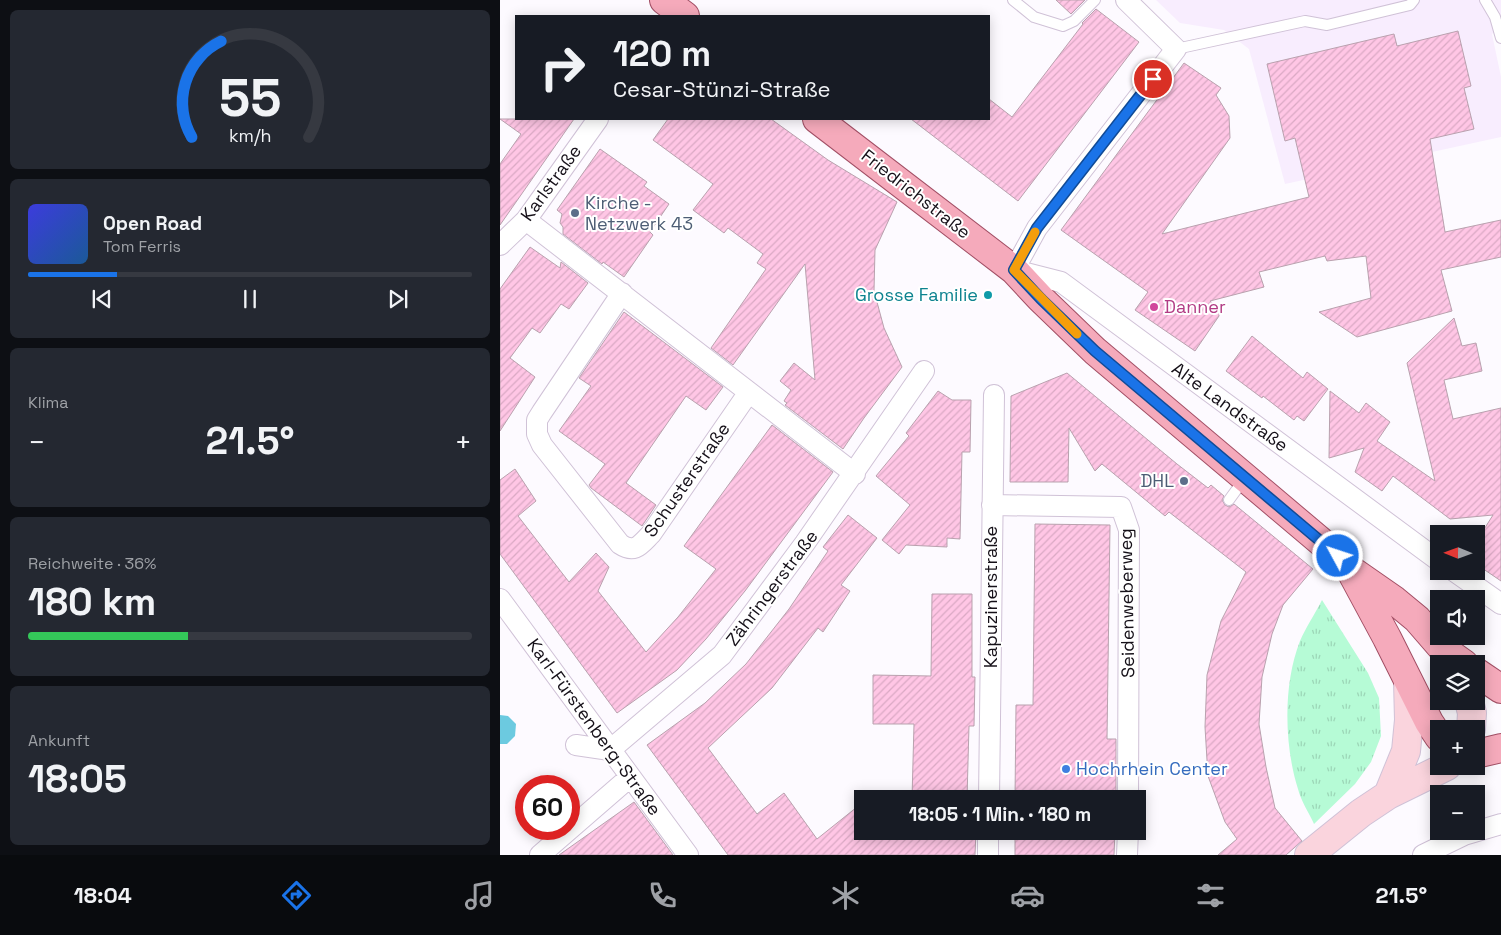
<!DOCTYPE html>
<html lang="de">
<meta charset="utf-8">
<style>
body{margin:0;font-family:"Space Grotesk",sans-serif;background:#242831;color:#f1f3f6;height:100vh;display:flex;flex-direction:column;font-size:19px;white-space:nowrap}
*{box-sizing:border-box;margin:0}
p{font-size:16px;color:#9ea1a6}
.icon{flex:none;width:28px;height:28px;fill:none;stroke:currentColor;stroke-width:2;stroke-linecap:round;stroke-linejoin:round}
.map{position:relative;flex:1;overflow:hidden}
.drawer{display:flex;flex-direction:column;gap:10px;padding:10px;background:#0d0f14;width:500px}
.drawer>*{flex:none}
.banner{position:absolute;left:15px;top:15px;width:475px;height:105px;border-radius:0px;box-shadow:0 2px 12px #0003;background:#171b24;color:#f1f3f6;overflow:hidden}
.needle{width:32px;rotate:271deg}
.tools{position:absolute;left:930px;top:525px;display:grid;gap:10px}
.tools a{display:grid;place-items:center;width:55px;height:55px;border-radius:0px;background:#171b24;box-shadow:0 2px 12px #0003;font-size:25px}
.speed{position:absolute;left:15px;top:775px;display:flex;gap:10px;font-size:25px;font-weight:700;text-align:center}
.speed>*{display:grid;place-content:center;width:65px;height:65px;border-radius:50%;background:#171b24;box-shadow:0 2px 12px #0003;line-height:1}
.speed .limit{border:8px solid #d22;background:#fff;color:#111}
.pin{position:absolute;display:grid;place-items:center;width:42px;height:42px;color:#fff;margin:-21px;border:2px solid #fff;border-radius:50%;box-shadow:0 1px 5px #0007}
.me{position:absolute;width:55px;margin:-28px;rotate:310deg;stroke-linejoin:round;filter:drop-shadow(0 0 4px #0008)}
.turn{display:flex;align-items:center;gap:18px;height:105px;padding:0 15px;font-size:22px}
.turn .icon{width:65px;height:65px;stroke-width:2.5}
.turn b{display:block;font-size:35px;line-height:42px}
.big{font-size:38px;font-weight:700;line-height:1.1}
.drawer .card{flex:1;display:flex;flex-direction:column;justify-content:center;gap:8px;min-width:0;padding:0 18px;border-radius:8px;background:#242831}
.drawer .dial{align-items:center;gap:0}
.dial svg{height:130px;overflow:visible;fill:none;stroke:#363941;stroke-width:7;stroke-linecap:round;text-anchor:middle}
.dial text{fill:#f1f3f6;stroke:none}
.song{display:flex;align-items:center;gap:15px}
.cover{width:60px;height:60px;border-radius:8px;background:linear-gradient(135deg,hsl(240 70% 55%),hsl(210 70% 35%))}
.played{height:5px;border-radius:2px;background:linear-gradient(90deg,#1a73e8 20%,#363941 20%)}
.keys{display:flex;justify-content:space-around;direction:ltr}
.heat{display:flex;justify-content:space-between;align-items:center;font-size:28px;direction:ltr}
.charge{height:8px;border-radius:4px;background:linear-gradient(90deg,#34c759 36%,#363941 0)}
.trip{position:absolute;left:354px;top:790px;width:292px;height:50px;border-radius:0px;background:#171b24;box-shadow:0 2px 12px #0003;font-weight:700;line-height:50px;text-align:center}
.tab-bar{display:flex;height:80px;justify-content:space-around;align-items:center;background:#090b0e;color:#9ea1a6}
.tab-bar .icon{width:35px;height:35px}
.tab-bar .selected{color:#1a73e8}
.tab-bar b{font-size:22px;color:#f1f3f6}
main{display:flex;flex:1;min-height:0}
.map>svg:first-child{display:block}
.built{fill:#f8edfe}
.grass{fill:url(#grass-tufts)}
.water{fill:#6ccae0}
.building{fill:url(#building-hatch);stroke:#b9a1ae}
.lines{fill:none;stroke-linecap:round;stroke-linejoin:round}
.lane-casing{stroke:#d0c2d7;stroke-width:12}
.street-casing{stroke:#d0c2d7;stroke-width:22}
.secondary-casing{stroke:#d0c2d7;stroke-width:30}
.primary-casing{stroke:#a24f65;stroke-width:30}
.lane{stroke:#fff;stroke-width:10}
.street{stroke:#fff;stroke-width:20}
.secondary{stroke:#fad4dd;stroke-width:28}
.primary{stroke:#f5aabb;stroke-width:28}
.route-casing{stroke:#114b97;stroke-width:12}
.route{stroke:#1a73e8;stroke-width:9}
.slow{stroke:#f59e0b;stroke-width:9}
.service-dot{fill:#5c6f8a;stroke:#fff;stroke-width:2}
.culture-dot{fill:#0f9aa8;stroke:#fff;stroke-width:2}
.hotel-dot{fill:#d1479c;stroke:#fff;stroke-width:2}
.shop-dot{fill:#3f7fe0;stroke:#fff;stroke-width:2}
.labels{text-anchor:middle;stroke-width:4;stroke-linejoin:round;paint-order:stroke}
.street-label{font-size:18px;fill:#151018;stroke:#fff}
.service-label{font-size:18px;fill:#4e5e75;stroke:#fff;text-anchor:start}
.culture-label{font-size:18px;fill:#0d838f;stroke:#fff;text-anchor:end}
.hotel-label{font-size:18px;fill:#b23c85;stroke:#fff;text-anchor:start}
.shop-label{font-size:18px;fill:#366cbe;stroke:#fff;text-anchor:start}
</style>
<main>
<section class="drawer">
<div class="card dial"><svg viewBox="0 0 100 80">
<path d="M14 69A42 42 0 1 1 86 69"/>
<path d="M14 69A42 42 0 0 1 32 10" stroke="#1a73e8"/>
<text x="50" y="56" font-size="32" font-weight="700">55</text>
<text x="50" y="72" font-size="11">km/h</text>
</svg></div>
<div class="card">
<div class="song"><i class="cover"></i><div><b>Open Road</b><p>Tom Ferris</p></div></div>
<div class="played"></div>
<div class="keys"><svg class="icon" aria-label="previous" viewBox="0 0 24 24"><path d="M18 5L8 12l10 7zM5 5v14"/></svg><svg class="icon" aria-label="pause" viewBox="0 0 24 24"><path d="M8 5v14M16 5v14"/></svg><svg class="icon" aria-label="next" viewBox="0 0 24 24"><path d="M6 5l10 7-10 7zM19 5v14"/></svg></div>
</div>
<div class="card"><p>Klima</p>
<div class="heat"><a>−</a><b class="big">21.5°</b><a>+</a></div>
</div>
<div class="card"><p>Reichweite · 36%</p><b class="big">180 km</b><div class="charge"></div></div>
<div class="card"><p>Ankunft</p><b class="big">18:05</b></div>
</section>
<div class="map">
<svg width="1001" height="855" viewBox="0 0 1001 855">
<defs>
<pattern id="grass-tufts" width="24" height="20" patternUnits="userSpaceOnUse" patternTransform="scale(1.25)"><rect width="24" height="20" fill="#b6fbd6"/><path d="M3 7l-1-3M5 7V3M7 7l1-3M15 17l-1-3M17 17v-4M19 17l1-3" fill="none" stroke="#9cd6b7"/></pattern>
<pattern id="building-hatch" width="6" height="6" patternUnits="userSpaceOnUse" patternTransform="scale(1.25)"><rect width="6" height="6" fill="#ffc6e5"/><path d="M-1 1l2-2M0 6l6-6M5 7l2-2" fill="none" stroke="#daa9c4"/></pattern>
</defs>
<rect width="100%" height="100%" fill="#fdfaff"/>
<path class="built" d="M656 0H1001V26L992 34 1001 77V137L785 184 749 49 724 30 680 23Z"/>
<path class="grass" d="M822 600 868 673 879 698 881 736 871 762 855 784 814 824C809 813 801 801 798 789 784 745 783 684 800 641 806 627 815 614 822 600Z"/>
<path class="water" d="M0 715 8 716 16 724 15 736 7 744H0Z"/>
<path class="building" d="M556 0H585L571 14Z
M596 9 639 42 518 201 411 119H489V99L512 117 583 24 582 23Z
M958 31 971 86 964 88 974 129 930 139 945 232 1001 220V257L941 270 952 311 857 337 819 312 871 298 866 256 827 261 825 256 759 272 764 287 710 301 719 309V316L695 351 635 310 648 292 561 230 684 63 721 88 716 95 729 116 730 138 662 234 809 197 795 138 785 141 767 64 894 34 897 46Z
M0 119H74L0 225V164L21 134Z
M168 119H271L328 160 397 202 375 250 374 291 384 328 402 367 364 418 343 449 285 405 287 403 284 401 291 390 280 381 294 363 315 380 305 264 233 365 211 348 266 269 257 263 263 254 228 228 224 233 193 210 213 184 153 140Z
M100 149 147 182 144 186 169 204 150 232 153 235 124 277 103 262 102 264 63 234V227L60 223 62 214 57 210Z
M30 247 60 268 61 262 88 283 69 309 61 304 40 333 32 328 10 358 35 377 0 431V289Z
M124 312 223 387 206 410 186 396 126 483 156 505 142 526 91 488 89 485 105 464 59 431 91 386 79 378Z
M954 318 962 346 976 343 982 371 944 380 953 419 1001 408V581L976 564V542L993 515 950 519 893 476 882 491 855 472 864 448 829 458 830 391 859 413 866 403 890 422 877 441 935 481 907 363Z
M752 336 803 378 807 372 828 389 804 421 797 416 794 420 763 396 762 398 726 371Z
M567 373 677 464 708 488 711 485 724 496 722 500 725 505 729 507 734 504 813 569 783 605 772 634 762 677 759 724 766 767 775 808 802 841 786 855H718L737 839 725 822 708 776 705 727 707 675 721 621 746 572 669 512 665 516 602 464 595 471 569 428 568 482H510L511 396Z
M438 391 452 400H471L470 452H462L460 539 447 538V547L406 545 399 554 382 540 410 505 376 476 409 436 406 433Z
M272 425 333 472 245 591 206 639 177 670 117 713 0 554V480L15 469 36 501 18 516 69 582 96 553 109 567 98 591 146 652 178 617 216 569 184 546Z
M348 515 377 538 341 585 350 591 323 632 318 628 272 688 208 748 257 814 284 793 317 839 362 803V831H476L475 855H228L147 745 205 703 246 664 289 609 328 551 323 547Z
M535 524 610 525 607 739H616V799H515L516 705H533Z
M432 594H472V677H475L474 726H469L467 799H412L414 724H373V675L431 676Z
M134 802 173 855H59Z
M515 831H615L614 855H515Z"/>
<g class="lines">
<g class="lane-casing">
<path id="lane" d="M513 0 534 17 563 26 574 21 595 0
M985 0 995 17 1001 38
M676 49 805 21 827 25 910 5 914 0
M729 500 745 478"/>
</g>
<g class="street-casing">
<path id="street" d="M626 0 676 49 537 228 514 270 561 282 939 561
M26 220 355 474
M0 245 26 220 98 119
M122 293 42 412 37 420V434L42 445 120 544C135 554 140 545 151 534L249 392
M492 505 621 507 629 530 628 799
M954 571 1001 604
M0 599 188 855
M76 745 110 750 222 655 305 543 424 371
M489 799 494 395
M40 855 130 777
M488 855V831
M627 855 628 831
M923 855 964 835 1001 824"/>
</g>
<g class="secondary-casing">
<path id="secondary" d="M969 701 972 713 971 729
M888 795 906 751 909 720 908 681
M809 855 861 813 888 795 947 766"/>
</g>
<g class="primary-casing">
<path id="primary" d="M164 0 185 16
M317 119 514 270 541 299 595 351 838 556 848 568 894 600 917 619 943 649 964 664
M852 573 887 638 929 722 939 737
M976 672 1001 689
M976 754 1001 748"/>
</g>
<use href="#lane" class="lane"/>
<use href="#street" class="street"/>
<use href="#secondary" class="secondary"/>
<use href="#primary" class="primary"/>
</g>
<g class="lines">
<g class="route-casing">
<path id="route" d="M653 79 537 228 514 270 541 299 595 351 838 556"/>
</g>
<use href="#route" class="route"/>
<path class="slow" d="M535 232 514 270 577 334"/>
</g>
<g class="service-dot">
<circle cx="75" cy="213" r="5"/>
<circle cx="684" cy="481" r="5"/>
</g>
<circle class="culture-dot" cx="488" cy="295" r="5"/>
<circle class="hotel-dot" cx="654" cy="307" r="5"/>
<circle class="shop-dot" cx="566" cy="769" r="5"/>
<g class="labels">
<g class="street-label">
<text transform="translate(51 183) rotate(-54)" y="6">Karlstraße</text>
<text transform="translate(416 194) rotate(38)" y="6">Friedrichstraße</text>
<text transform="translate(730 407) rotate(36)" y="6">Alte Landstraße</text>
<text transform="translate(187 480) rotate(-55)" y="6">Schusterstraße</text>
<text transform="translate(272 588) rotate(-53)" y="6">Zähringerstraße</text>
<text transform="translate(491 597) rotate(-90)" y="6">Kapuzinerstraße</text>
<text transform="translate(627 603) rotate(-91)" y="6">Seidenweberweg</text>
<text transform="translate(94 727) rotate(54)" y="6">Karl-Fürstenberg-Straße</text>
</g>
<g class="service-label">
<text x="85" y="209">Kirche -<tspan x="85" dy="21">Netzwerk 43</tspan></text>
<text x="674" y="487" text-anchor="end">DHL</text>
</g>
<g class="culture-label">
<text x="478" y="301">Grosse Familie</text>
</g>
<g class="hotel-label">
<text x="664" y="313">Danner</text>
</g>
<g class="shop-label">
<text x="576" y="775">Hochrhein Center</text>
</g>
</g>
</svg>
<div class="tools">
<a><svg class="needle" viewBox="-14 -14 28 28"><path d="M0-13l5 13h-10z" fill="#e53935"/><path d="M0 13l5-13h-10z" fill="#9ea1a6"/></svg></a>
<a><svg class="icon" aria-label="sound" viewBox="0 0 24 24"><path d="M4 9h4l5-4v14l-5-4H4zM17 9q2 3 0 6"/></svg></a>
<a><svg class="icon" aria-label="layers" viewBox="0 0 24 24"><path d="M12 4l9 5-9 5-9-5zM3 14l9 5 9-5"/></svg></a>
<a>+</a>
<a>−</a>
</div>
<div class="speed"><div class="limit">60</div></div>
<div class="pin" style="left:653px;top:79px;background:#d93025"><svg class="icon" aria-label="arrive" viewBox="0 0 24 24"><path d="M6 21V4h12l-3 4 3 4H6"/></svg></div>
<svg class="me" style="left:838px;top:556px" viewBox="-20 -20 40 40"><circle r="17" fill="#1a73e8" stroke="#fff" stroke-width="3"/><path d="M0-11L8 9 0 5-8 9z" fill="#fff"/></svg>
<div class="trip">18:05 · 1 Min. · 180 m</div>
<div class="banner">
<div class="turn"><svg class="icon" aria-label="right" viewBox="0 0 24 24"><path d="M7 20v-9h11M14 6l5 5-5 5"/></svg><div><b>120 m</b>Cesar-Stünzi-Straße</div></div>
</div>
</div>
</main>
<nav class="tab-bar">
<b>18:04</b>
<svg class="icon selected" aria-label="directions" viewBox="0 0 24 24"><path d="M12 3l9 9-9 9-9-9zM9 14v-3h6M13 9l2 2-2 2"/></svg>
<svg class="icon" aria-label="music" viewBox="0 0 24 24"><path d="M9 18V5l10-2v13"/><circle cx="6" cy="18" r="3"/><circle cx="16" cy="16" r="3"/></svg>
<svg class="icon" aria-label="phone" viewBox="0 0 24 24"><path d="M5 4h4l2 5-3 2q2 4 5 5l2-3 5 2v4C11 20 4 13 5 4z"/></svg>
<svg class="icon" aria-label="climate" viewBox="0 0 24 24"><path d="M12 3v18M4 7l16 10M4 17L20 7"/></svg>
<svg class="icon" aria-label="car" viewBox="0 0 24 24"><path d="M5 17H2v-5l4-1 3-4h7l3 4 3 1v5h-3M9 17h6M6 11h13"/><circle cx="7" cy="17" r="2"/><circle cx="17" cy="17" r="2"/></svg>
<svg class="icon" aria-label="filters" viewBox="0 0 24 24"><path d="M4 7h16M4 17h16"/><circle cx="9" cy="7" r="2"/><circle cx="15" cy="17" r="2"/></svg>
<b>21.5°</b>
</nav>
